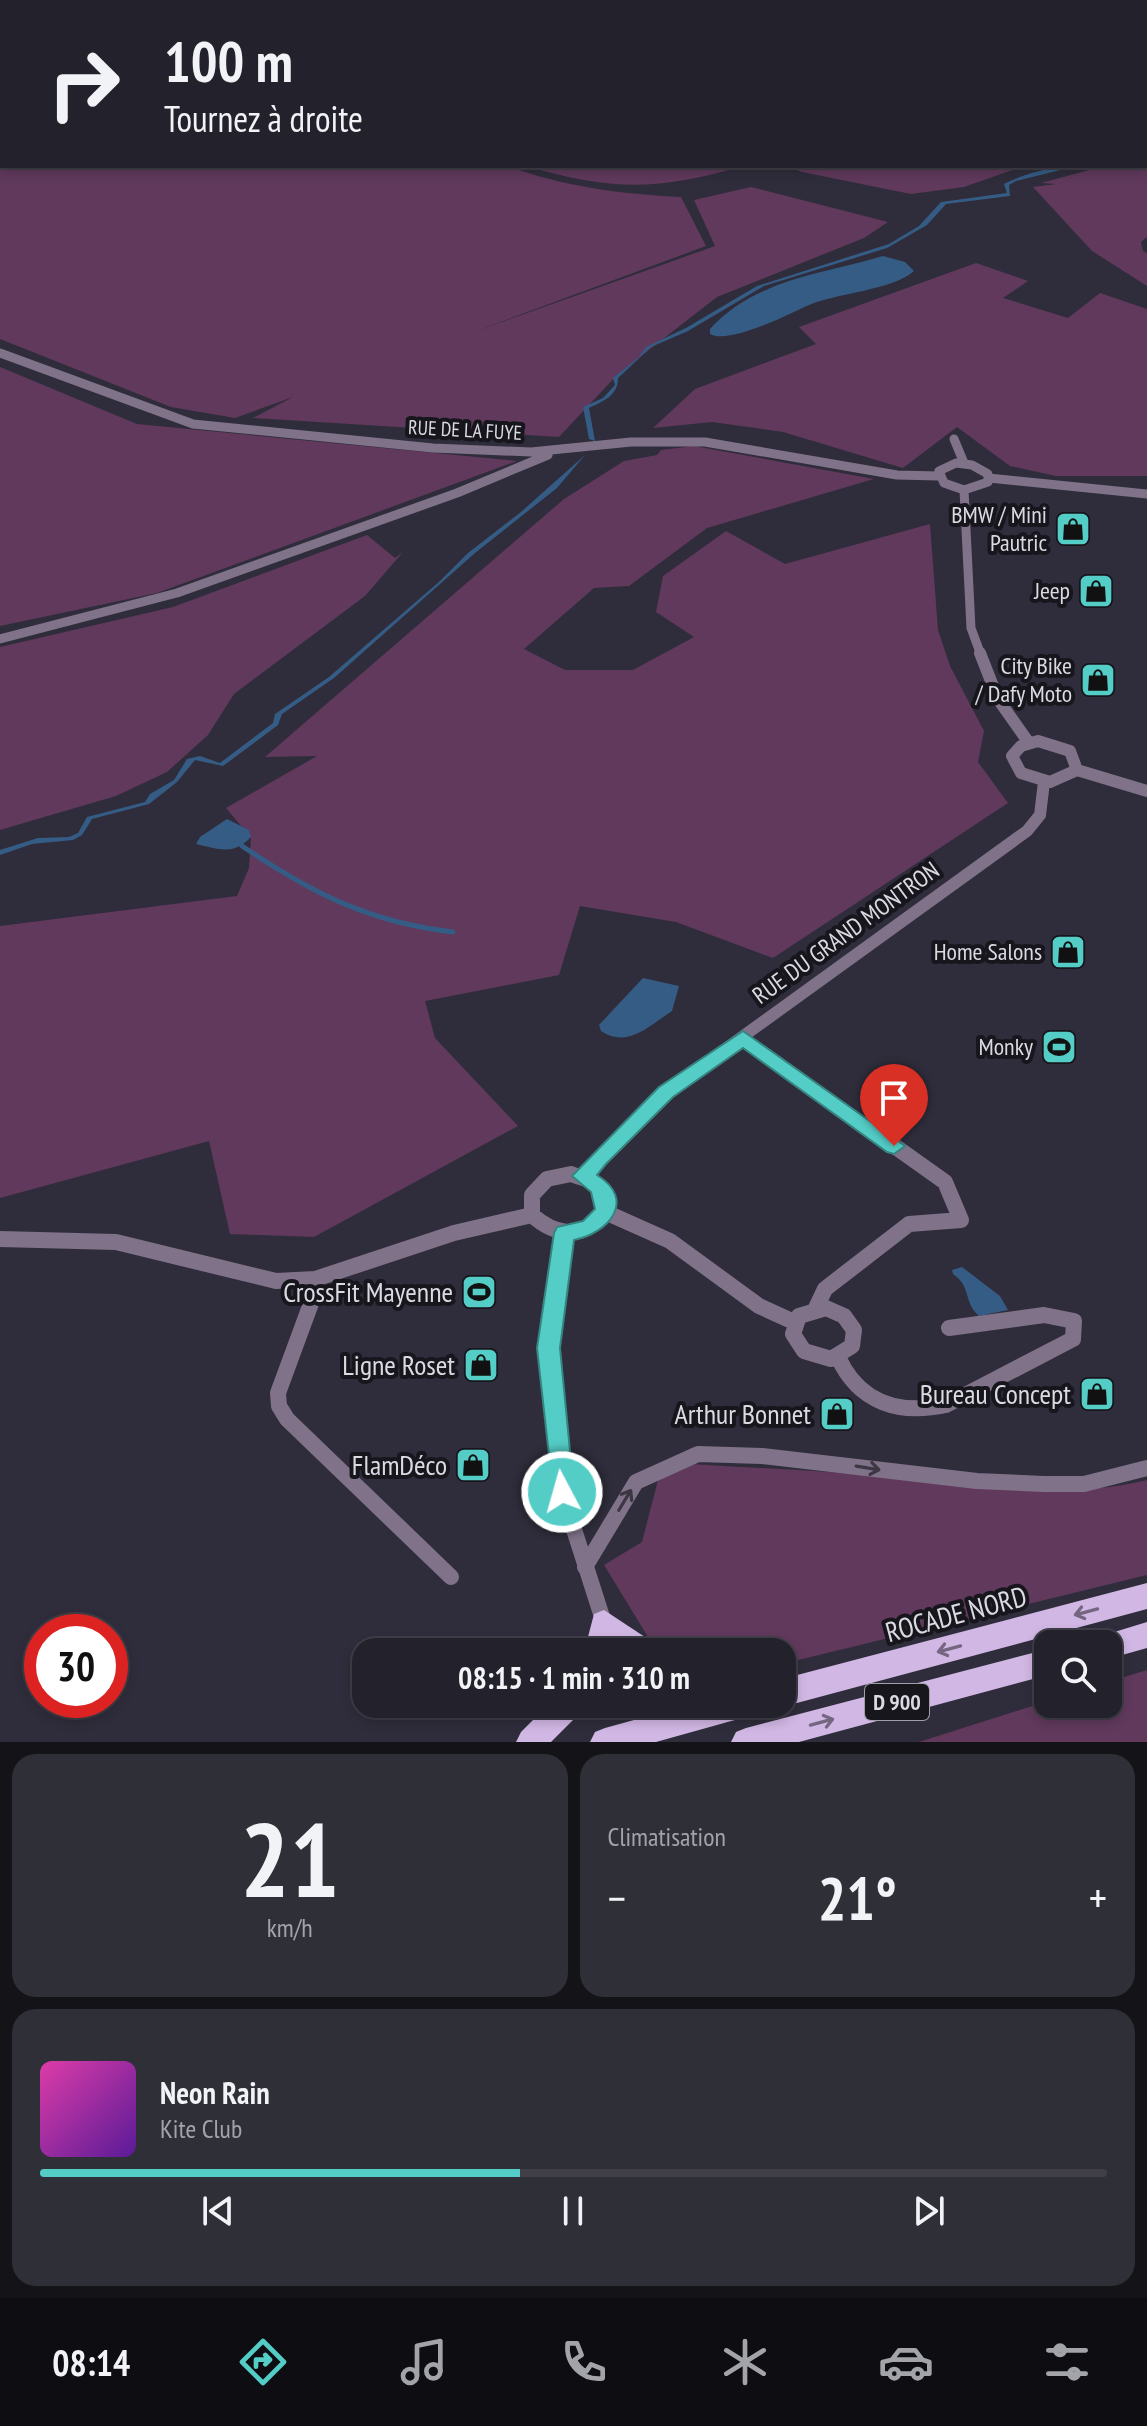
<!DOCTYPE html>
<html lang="fr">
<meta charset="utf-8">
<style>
body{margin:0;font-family:"PT Sans Narrow",sans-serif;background:#2f2f38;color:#f1f3f6;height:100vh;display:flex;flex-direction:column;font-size:30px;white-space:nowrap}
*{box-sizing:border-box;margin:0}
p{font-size:26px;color:#a3a4a9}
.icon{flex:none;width:44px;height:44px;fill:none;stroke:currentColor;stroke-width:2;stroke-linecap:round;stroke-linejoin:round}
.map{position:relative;height:1742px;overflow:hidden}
.panel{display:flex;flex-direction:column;gap:12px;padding:12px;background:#131318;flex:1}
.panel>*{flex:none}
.guide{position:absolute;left:0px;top:0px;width:1148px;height:168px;box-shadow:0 4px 12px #0003,0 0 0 2px #403f48;background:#23222c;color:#f1f3f6;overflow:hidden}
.tools{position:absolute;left:1034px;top:1630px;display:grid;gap:16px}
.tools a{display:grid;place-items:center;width:88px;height:88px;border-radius:16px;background:#23222c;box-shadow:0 4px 12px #0003,0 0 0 2px #403f48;font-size:40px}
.speed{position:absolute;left:24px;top:1614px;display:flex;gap:16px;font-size:40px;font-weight:700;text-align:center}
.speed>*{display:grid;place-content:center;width:104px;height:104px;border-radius:50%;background:#23222c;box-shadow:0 4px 12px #0003,0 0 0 2px #403f48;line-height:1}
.speed .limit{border:12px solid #d22;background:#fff;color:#111}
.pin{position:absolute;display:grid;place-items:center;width:68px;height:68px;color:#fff;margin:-82px -34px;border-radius:50% 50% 50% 0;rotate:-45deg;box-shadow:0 0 8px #0007}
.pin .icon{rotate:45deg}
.me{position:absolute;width:88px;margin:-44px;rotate:354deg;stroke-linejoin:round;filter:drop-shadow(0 0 6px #0008)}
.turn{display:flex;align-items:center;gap:28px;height:168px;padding:0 32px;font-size:36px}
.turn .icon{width:104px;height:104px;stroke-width:2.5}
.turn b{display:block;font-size:56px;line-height:68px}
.big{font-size:60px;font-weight:700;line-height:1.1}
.panel .tile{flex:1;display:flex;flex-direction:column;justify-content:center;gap:12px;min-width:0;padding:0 28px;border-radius:24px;background:#2f2f38}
.panel .dial{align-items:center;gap:0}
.dial b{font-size:104px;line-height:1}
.song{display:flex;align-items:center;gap:24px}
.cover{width:96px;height:96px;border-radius:12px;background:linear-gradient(135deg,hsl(320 70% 55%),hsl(270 70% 35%))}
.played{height:8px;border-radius:4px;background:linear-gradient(90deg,#54cdc7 45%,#403f48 45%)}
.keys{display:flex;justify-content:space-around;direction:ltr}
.heat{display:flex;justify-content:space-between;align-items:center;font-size:44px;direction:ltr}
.panel .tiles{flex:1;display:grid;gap:12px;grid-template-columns:1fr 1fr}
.tile:last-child{grid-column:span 2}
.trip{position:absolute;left:352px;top:1638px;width:444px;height:80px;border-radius:24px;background:#23222c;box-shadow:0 4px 12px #0003,0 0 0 2px #403f48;font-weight:700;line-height:80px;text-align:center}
.tabs{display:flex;height:128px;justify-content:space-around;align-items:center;background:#0e0e12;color:#a3a4a9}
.tabs .icon{width:56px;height:56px}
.tabs .selected{color:#54cdc7}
.tabs b{font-size:36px;color:#f1f3f6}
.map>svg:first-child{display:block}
.green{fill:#60395c}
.water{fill:#355c85}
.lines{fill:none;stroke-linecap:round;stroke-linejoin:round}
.stream{stroke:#355c85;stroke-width:5}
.street-far3{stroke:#807389;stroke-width:7}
.street-far2{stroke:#807389;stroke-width:9}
.street-far1{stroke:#807389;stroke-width:12}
.street{stroke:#807389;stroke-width:16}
.primary{fill:#d1b7e4;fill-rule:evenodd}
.oneway{stroke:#3c3743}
.oneway2{stroke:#746680}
.route{fill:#54cdc7;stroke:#378581;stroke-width:2}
.labels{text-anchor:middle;stroke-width:8;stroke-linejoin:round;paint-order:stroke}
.far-street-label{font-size:20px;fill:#dbdae3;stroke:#17161d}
.shield{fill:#17161d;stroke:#a09fa8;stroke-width:2}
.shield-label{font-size:22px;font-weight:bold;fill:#dbdae3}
.poi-label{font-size:24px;fill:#dbdae3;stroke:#17161d;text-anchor:end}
.street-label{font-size:24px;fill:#dbdae3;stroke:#17161d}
.near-poi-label{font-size:28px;fill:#dbdae3;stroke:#17161d;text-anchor:end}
.near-street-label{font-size:28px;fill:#dbdae3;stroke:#17161d}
</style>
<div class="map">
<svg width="1147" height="1742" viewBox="0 0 1147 1742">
<rect width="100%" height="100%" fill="#2f2d3b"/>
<path class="green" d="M386 0H729L733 2H402Z
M1147 163V237L1141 242 1143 251 1147 253V286L1092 251 1033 187 1056 184 1041 183 1101 167 1146 166Z
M0 166H508C565 187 621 194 681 197L706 246 471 333 715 246 694 200 751 187 888 222 864 238 717 297 618 374 559 437 253 418 293 397 235 418 171 407 0 339Z
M527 166H742C659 191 610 191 527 166Z
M787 166H1024L964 187 911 194 802 172Z
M976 263 1028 281 1003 298 1068 318 1100 293 1147 309V476H1056L1010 466 957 427 903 468 783 432 712 422 653 428 695 389 816 344 799 327Z
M0 367 137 424 517 461 157 593 0 626Z
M694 446 874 479 707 528 629 586 594 588 524 649 565 670H633L694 637 656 612 663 576 726 531 785 564 930 524 938 630 950 666 984 731 978 762 1008 803 773 958 676 922 580 906 559 975 425 1001 435 1038 518 1126 314 1237 230 1234 209 1141 0 1198V926L237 896 249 868 251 838 226 808 317 756 265 757 564 499 624 461 657 455 661 450Z
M367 535 395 558 403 552 365 596 234 694 208 735 167 772 116 796 0 830V647L173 607Z
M691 1464C752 1468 814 1470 874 1476 966 1485 1056 1502 1147 1480V1575L782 1664V1652H681L648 1637 604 1565 642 1542 658 1480Z
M1147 1670V1742H919L1048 1701V1704H1108V1682Z"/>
<path class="water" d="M1077 166 1016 181 1009 185 1010 196 946 204 927 225 887 248 764 286 688 331 651 347 618 378C618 396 603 401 589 408L595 441 589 439 583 407 603 398 615 385 613 378 639 357 646 347 686 328 757 286 889 244 919 226 941 202 1007 193 1004 184C1026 173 1053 166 1077 166Z
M883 256 905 262 914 271C892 290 838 293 809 305 789 314 729 345 710 334V329C755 279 823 274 883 256Z
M585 455 557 488 475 553 334 678 282 714 278 725 223 766 195 760 177 782 149 804 92 819 82 835 73 840 32 844 0 855V850L38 838 69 837 78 833 87 817 145 802 150 794 174 780 187 759 200 756 220 763 273 723 275 714 329 677 440 581 468 553 521 512Z
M227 819 249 830 251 837C233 856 219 849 196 844L200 837Z
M643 978 679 986 672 1011C650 1025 628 1049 601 1031L599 1025Z
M962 1267 1000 1296 1008 1310 979 1316C963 1302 972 1287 953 1274L952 1270Z"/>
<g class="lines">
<path class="stream" d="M242 846C312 893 368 922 453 932"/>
<path class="street-far3" d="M191 0 196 2
M174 2 180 0"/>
<path class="street-far2" d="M0 353 193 424 433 448 531 452 631 442H705L897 475 938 476
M954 439 964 463
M956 463 972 465 988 474V482L964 490 944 483 939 471Z
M989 478 1147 494
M964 490 971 628 981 655
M0 639 177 593 457 493 548 455"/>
<path class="street-far1" d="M980 653 998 699 1029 743
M1038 741 1070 751 1077 770 1050 782 1021 773 1012 756 1021 746Z
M1077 770 1147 791
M743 1038 872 1130
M629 1130 666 1092 1027 831 1040 815 1044 782"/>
<path class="street" d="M571 1174C578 1177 589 1179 595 1183 624 1207 581 1259 532 1215V1195L547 1179Z
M583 1176 631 1128
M605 1212 670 1241 759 1306 794 1322
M564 1233 549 1348 562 1492 604 1623
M0 1239 116 1242 276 1281 315 1279 313 1298 278 1393 279 1406 287 1419 451 1577
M315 1279 454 1233 532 1215
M816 1308 825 1289 909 1224 961 1220 945 1182 869 1128
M826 1308 844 1316 854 1330 852 1346 831 1359 804 1351 793 1334 799 1316Z
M838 1357C859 1403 899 1415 946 1405L1073 1339 1074 1321 1044 1315 949 1328
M585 1567 636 1482 698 1454 762 1456 977 1481 1044 1484H1084L1147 1468"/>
<path class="primary" d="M1147 1583V1609L782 1707 775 1704H782V1679Z
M604 1610 654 1643 658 1652H621L613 1646 612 1652H584L594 1614Z
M1147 1622V1648L1108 1659V1644H1095L1098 1637Z
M1048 1649V1675L799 1742H731L736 1732 746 1728Z
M549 1704H583L579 1714 551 1742H516L521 1732Z
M692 1704H756L752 1714 742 1718 656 1742H590L595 1732 605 1728Z"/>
</g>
<defs><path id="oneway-shaft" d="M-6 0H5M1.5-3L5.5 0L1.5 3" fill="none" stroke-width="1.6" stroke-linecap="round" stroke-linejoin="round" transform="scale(2)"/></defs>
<g class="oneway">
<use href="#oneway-shaft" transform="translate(868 1468) rotate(9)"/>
<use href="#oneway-shaft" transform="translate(625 1500) rotate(-59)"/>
</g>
<g class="oneway2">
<use href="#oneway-shaft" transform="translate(1086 1612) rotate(165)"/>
<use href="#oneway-shaft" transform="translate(949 1649) rotate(165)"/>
<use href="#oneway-shaft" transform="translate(822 1722) rotate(-15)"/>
</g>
<path class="route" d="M743 1031 905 1146 894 1154 887 1152 743 1048 673 1097 606 1164 597 1175C637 1200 609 1233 574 1240L560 1348 574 1492 571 1500 562 1503 554 1500 537 1348 554 1233 557 1227 583 1221 595 1209 591 1192 572 1176 659 1087Z"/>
<defs>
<g id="shop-square" transform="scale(1.8)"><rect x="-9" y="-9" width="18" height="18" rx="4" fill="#54cdc7" stroke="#17161d"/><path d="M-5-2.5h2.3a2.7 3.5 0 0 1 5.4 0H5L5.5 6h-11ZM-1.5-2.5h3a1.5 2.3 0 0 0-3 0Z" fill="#111"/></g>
<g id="stadium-square" transform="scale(1.8)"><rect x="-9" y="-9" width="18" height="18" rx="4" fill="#54cdc7" stroke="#17161d"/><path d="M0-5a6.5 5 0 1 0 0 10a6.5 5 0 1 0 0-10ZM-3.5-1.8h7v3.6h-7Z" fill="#111"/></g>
</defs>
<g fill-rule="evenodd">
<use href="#shop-square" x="1073" y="529"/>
<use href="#shop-square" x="1096" y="591"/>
<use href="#shop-square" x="1098" y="680"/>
<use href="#shop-square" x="1068" y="952"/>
<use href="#stadium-square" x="1059" y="1047"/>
<use href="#stadium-square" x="479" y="1292"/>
<use href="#shop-square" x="481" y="1365"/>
<use href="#shop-square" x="1097" y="1394"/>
<use href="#shop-square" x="837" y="1414"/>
<use href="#shop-square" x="473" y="1465"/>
</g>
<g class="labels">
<g class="far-street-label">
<text transform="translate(465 430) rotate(3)" y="7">RUE DE LA FUYE</text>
</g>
<rect class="shield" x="865" y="1684" width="64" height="36" rx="6"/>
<g class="shield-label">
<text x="897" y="1710">D 900</text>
</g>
<g class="poi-label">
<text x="1047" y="523">BMW / Mini<tspan x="1047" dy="28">Pautric</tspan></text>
<text x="1070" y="599">Jeep</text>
<text x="1072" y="674">City Bike<tspan x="1072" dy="28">/ Dafy Moto</tspan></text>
<text x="1042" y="960">Home Salons</text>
<text x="1033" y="1055">Monky</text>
</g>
<g class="street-label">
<text transform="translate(846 933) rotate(-36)" y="8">RUE DU GRAND MONTRON</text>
</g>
<g class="near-poi-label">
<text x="453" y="1302">CrossFit Mayenne</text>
<text x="455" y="1375">Ligne Roset</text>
<text x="1071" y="1404">Bureau Concept</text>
<text x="811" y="1424">Arthur Bonnet</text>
<text x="447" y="1475">FlamDéco</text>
</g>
<g class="near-street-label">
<text transform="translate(956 1614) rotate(-15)" y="10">ROCADE NORD</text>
</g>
</g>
</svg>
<div class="tools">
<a><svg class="icon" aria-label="search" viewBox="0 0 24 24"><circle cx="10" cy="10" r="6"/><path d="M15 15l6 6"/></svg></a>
</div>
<div class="speed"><div class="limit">30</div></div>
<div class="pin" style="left:894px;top:1146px;background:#d93025"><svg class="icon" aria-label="arrive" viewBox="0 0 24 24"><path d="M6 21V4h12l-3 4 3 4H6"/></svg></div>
<svg class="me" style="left:562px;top:1492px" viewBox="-20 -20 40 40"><circle r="17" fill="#54cdc7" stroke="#fff" stroke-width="3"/><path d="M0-11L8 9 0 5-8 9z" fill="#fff"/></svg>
<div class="trip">08:15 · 1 min · 310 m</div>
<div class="guide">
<div class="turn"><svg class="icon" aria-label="right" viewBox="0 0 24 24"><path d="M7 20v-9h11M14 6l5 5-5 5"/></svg><div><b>100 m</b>Tournez à droite</div></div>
</div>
</div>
<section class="panel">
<div class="tiles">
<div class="tile dial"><b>21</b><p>km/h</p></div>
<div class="tile"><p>Climatisation</p>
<div class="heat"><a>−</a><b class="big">21°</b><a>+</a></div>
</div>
<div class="tile">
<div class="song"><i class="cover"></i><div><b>Neon Rain</b><p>Kite Club</p></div></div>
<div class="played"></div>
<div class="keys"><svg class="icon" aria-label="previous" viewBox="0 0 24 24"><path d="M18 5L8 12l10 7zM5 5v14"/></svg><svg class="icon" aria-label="pause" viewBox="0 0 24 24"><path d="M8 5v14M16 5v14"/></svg><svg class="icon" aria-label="next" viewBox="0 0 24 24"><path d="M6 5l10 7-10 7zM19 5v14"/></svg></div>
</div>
</div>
</section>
<nav class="tabs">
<b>08:14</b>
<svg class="icon selected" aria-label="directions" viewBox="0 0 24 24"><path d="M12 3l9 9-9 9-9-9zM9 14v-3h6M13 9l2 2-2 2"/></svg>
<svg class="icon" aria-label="music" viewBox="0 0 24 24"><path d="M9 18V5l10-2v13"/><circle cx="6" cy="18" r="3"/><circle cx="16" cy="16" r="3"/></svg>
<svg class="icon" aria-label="phone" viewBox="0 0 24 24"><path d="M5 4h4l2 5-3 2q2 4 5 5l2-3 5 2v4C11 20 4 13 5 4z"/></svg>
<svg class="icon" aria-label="climate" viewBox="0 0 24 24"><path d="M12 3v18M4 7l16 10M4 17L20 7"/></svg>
<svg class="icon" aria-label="car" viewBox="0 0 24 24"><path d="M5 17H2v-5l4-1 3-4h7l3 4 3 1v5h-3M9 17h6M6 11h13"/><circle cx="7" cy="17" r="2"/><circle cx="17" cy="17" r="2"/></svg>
<svg class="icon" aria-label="filters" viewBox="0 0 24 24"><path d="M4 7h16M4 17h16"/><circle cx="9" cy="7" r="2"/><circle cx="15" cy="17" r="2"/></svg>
</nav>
